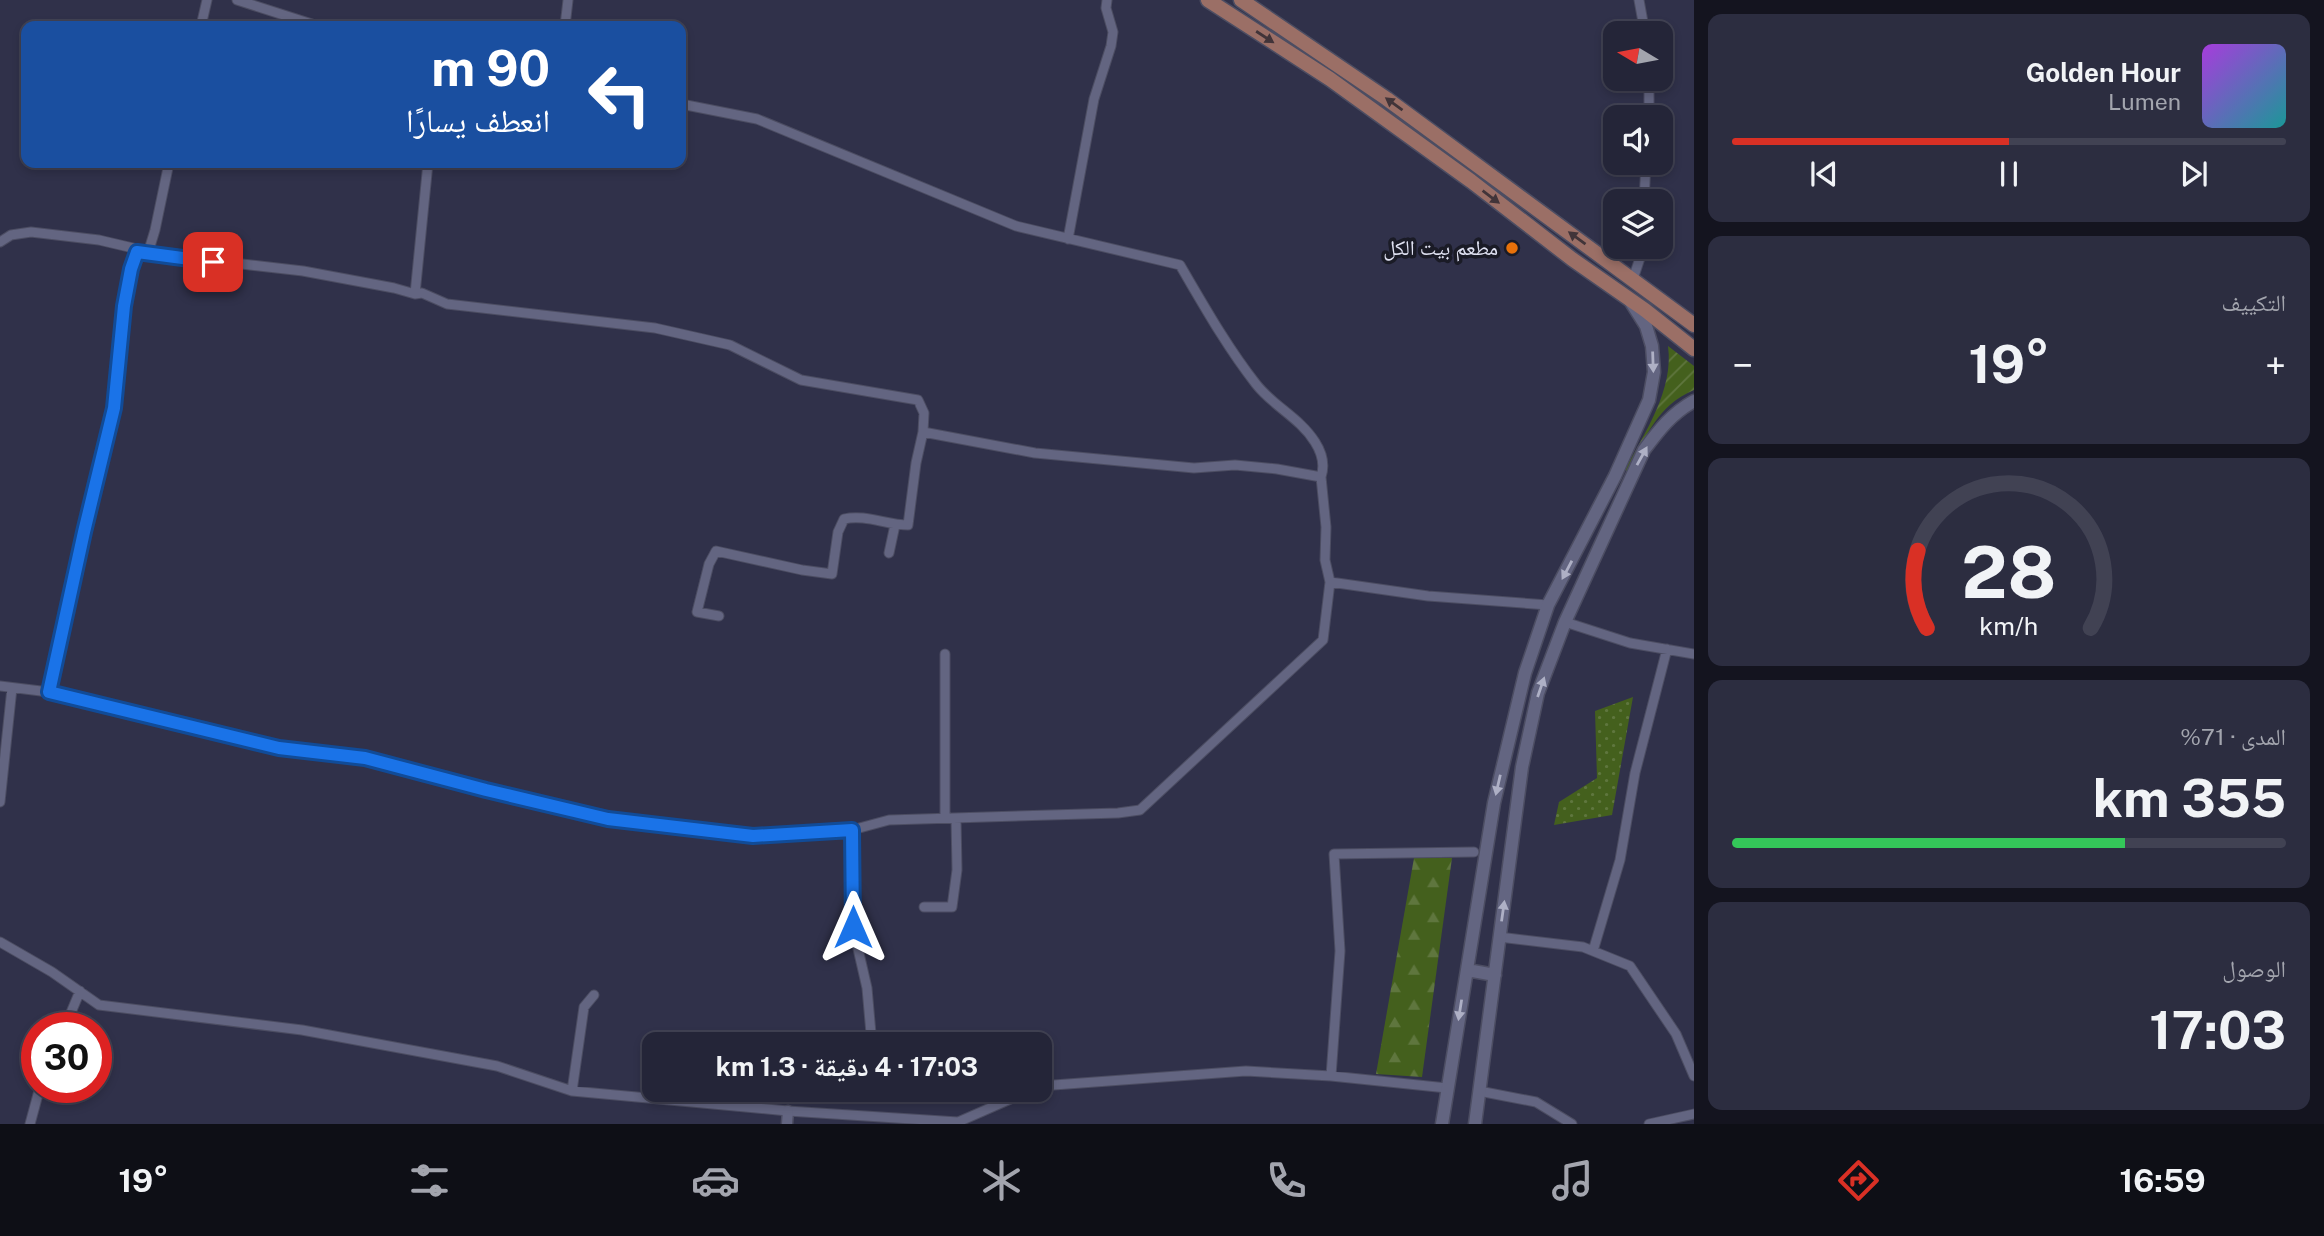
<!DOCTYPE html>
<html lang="ar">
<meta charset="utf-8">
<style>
body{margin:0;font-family:"Public Sans","Noto Naskh Arabic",sans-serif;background:#2c2d40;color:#f1f3f6;direction:rtl;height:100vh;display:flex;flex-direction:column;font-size:26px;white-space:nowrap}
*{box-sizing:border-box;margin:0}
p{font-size:23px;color:#a3a5ae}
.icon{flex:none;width:38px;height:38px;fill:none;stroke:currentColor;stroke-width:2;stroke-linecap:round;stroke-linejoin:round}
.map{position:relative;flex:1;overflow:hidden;direction:ltr}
.side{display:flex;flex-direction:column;gap:14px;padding:14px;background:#14141f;width:630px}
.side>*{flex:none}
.banner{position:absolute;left:21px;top:21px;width:665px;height:147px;border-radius:14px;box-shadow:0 4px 10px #0003,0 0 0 2px #414253;direction:rtl;background:#1a4fa0;color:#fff;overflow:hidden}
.needle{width:46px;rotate:280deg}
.tools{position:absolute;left:1603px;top:21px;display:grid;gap:14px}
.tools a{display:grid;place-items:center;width:70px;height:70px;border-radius:14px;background:#242538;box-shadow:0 4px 10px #0003,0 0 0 2px #414253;font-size:35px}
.speed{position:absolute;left:21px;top:1012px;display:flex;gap:14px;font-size:35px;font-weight:700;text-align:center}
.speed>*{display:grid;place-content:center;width:91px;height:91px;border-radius:50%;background:#242538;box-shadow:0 4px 10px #0003,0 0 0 2px #414253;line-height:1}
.speed .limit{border:10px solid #d22;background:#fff;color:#111}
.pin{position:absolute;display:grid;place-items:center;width:60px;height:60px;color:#fff;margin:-30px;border-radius:14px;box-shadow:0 4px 10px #0006}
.me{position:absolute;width:77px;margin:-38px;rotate:0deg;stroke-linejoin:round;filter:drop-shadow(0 0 5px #0008)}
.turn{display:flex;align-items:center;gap:24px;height:147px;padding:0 21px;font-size:32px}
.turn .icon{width:91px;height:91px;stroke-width:2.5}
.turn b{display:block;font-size:49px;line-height:60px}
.big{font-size:52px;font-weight:700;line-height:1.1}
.side .card{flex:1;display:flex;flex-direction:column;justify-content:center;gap:10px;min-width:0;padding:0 24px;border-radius:14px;background:#2c2d40}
.side .dial{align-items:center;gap:0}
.dial svg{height:182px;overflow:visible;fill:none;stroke:#414253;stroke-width:7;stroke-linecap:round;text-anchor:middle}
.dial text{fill:#f1f3f6;stroke:none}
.song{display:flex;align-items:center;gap:21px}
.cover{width:84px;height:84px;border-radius:10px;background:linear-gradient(135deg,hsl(280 70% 55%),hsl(180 70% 35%))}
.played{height:7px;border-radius:4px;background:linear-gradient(90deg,#d93025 50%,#414253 50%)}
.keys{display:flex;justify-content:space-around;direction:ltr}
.heat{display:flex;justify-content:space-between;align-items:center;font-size:38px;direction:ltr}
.charge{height:10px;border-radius:5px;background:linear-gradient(90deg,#34c759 71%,#414253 0)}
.trip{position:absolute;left:642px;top:1032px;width:410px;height:70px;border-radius:14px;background:#242538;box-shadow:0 4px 10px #0003,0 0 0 2px #414253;font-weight:700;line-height:70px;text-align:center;direction:rtl}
.tabs{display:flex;height:112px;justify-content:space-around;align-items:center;background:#0e0f16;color:#a3a5ae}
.tabs .icon{width:49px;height:49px}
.tabs .on{color:#d93025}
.tabs b{font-size:32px;color:#f1f3f6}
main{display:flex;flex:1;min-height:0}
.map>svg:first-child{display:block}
.grass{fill:url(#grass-dots)}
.forest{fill:url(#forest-firs)}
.garden{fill:url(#garden-furrows)}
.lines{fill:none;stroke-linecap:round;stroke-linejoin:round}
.minor-casing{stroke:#4c4d62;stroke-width:11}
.tertiary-casing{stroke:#4c4d62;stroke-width:13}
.secondary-casing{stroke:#4c4d62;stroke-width:15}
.primary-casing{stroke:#4c4d62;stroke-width:17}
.minor{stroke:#636581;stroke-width:9}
.tertiary{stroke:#636581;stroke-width:10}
.secondary{stroke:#636581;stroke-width:12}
.primary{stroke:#9b6f66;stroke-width:14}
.oneway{fill:#413439}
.oneway2{fill:#aeb0c5}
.route-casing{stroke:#114b97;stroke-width:18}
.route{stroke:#1a73e8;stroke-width:12}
.food-dot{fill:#e8710a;stroke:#1a1b26;stroke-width:2.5}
.labels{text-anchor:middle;stroke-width:7;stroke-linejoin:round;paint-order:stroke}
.poi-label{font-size:21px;fill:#e0e2f2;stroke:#1a1b26;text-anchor:end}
</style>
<main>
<section class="side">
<div class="card">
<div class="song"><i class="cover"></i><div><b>Golden Hour</b><p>Lumen</p></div></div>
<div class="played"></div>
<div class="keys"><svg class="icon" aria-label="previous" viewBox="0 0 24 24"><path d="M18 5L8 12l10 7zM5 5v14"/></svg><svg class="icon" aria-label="pause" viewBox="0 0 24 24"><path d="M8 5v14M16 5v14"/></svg><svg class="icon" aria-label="next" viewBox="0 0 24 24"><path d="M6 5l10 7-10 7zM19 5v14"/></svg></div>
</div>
<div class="card"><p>التكييف</p>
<div class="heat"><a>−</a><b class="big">19°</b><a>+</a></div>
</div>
<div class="card dial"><svg viewBox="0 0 100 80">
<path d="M14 69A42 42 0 1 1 86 69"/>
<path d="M14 69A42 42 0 0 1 10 35" stroke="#d93025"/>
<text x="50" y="56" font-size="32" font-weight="700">28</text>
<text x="50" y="72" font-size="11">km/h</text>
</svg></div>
<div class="card"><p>المدى · 71%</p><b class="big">355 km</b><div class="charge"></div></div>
<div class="card"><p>الوصول</p><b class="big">17:03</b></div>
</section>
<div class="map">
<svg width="1694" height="1124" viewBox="0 0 1694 1124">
<defs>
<pattern id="grass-dots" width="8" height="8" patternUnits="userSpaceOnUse" patternTransform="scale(1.75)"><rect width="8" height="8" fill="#44601d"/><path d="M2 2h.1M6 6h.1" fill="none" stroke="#5f763e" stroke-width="1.8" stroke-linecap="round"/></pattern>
<pattern id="forest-firs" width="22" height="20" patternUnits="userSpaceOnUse" patternTransform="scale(1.75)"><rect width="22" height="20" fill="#44601d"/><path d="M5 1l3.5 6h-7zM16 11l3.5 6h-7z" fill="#5f763e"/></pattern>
<pattern id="garden-furrows" width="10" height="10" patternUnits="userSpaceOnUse" patternTransform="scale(1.75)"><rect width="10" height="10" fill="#44601d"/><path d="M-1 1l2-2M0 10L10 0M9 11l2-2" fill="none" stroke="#5f763e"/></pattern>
</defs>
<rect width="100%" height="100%" fill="#30314a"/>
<path class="grass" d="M1633 697 1612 815 1554 825 1559 802 1597 778 1595 711Z"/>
<path class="forest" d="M1414 858H1452L1422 1077 1376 1074Z"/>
<path class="garden" d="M1668 346 1694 366V390C1656 406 1646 438 1627 471L1625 470C1645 432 1674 390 1668 346Z"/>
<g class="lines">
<g class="minor-casing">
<path id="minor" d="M237 0 318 26
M1639 0 1645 33
M201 26 207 0
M565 26 568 0
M1649 79V117
M681 104 757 119 1016 226 1180 265C1204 306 1227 347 1256 384 1273 406 1300 418 1315 442 1322 453 1325 465 1321 477
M1644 201 1646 163
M1068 239 1094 99 1111 46 1113 32 1106 8 1107 0
M0 242 11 235 31 232 99 240 133 248 137 252 303 271 394 288 415 294 422 293 447 304 655 328 730 345 801 380 918 400 924 413 923 432 1035 453 1194 468 1235 465 1277 469 1321 477 1326 527 1325 560 1330 582 1323 640 1140 810 1118 813 889 820 852 830 753 836 677 828 608 819 486 790 365 758 279 748 49 692 0 686
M148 253 155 230 169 163
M1633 279 1640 258 1641 247
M415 294 428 163
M889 553 895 525
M1330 582 1428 596 1548 605
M719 616 697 612 709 564 716 551 802 570 832 574 838 532 844 519C865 514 887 525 908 525L916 463 923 432
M1565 622 1630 643 1694 654
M945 654V818
M49 692 84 532 114 408 124 306 130 269 137 252
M0 802 12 688
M852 830 853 927 867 988 872 1045
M924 907H952L957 870 956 818
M1499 937 1583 947 1630 966 1676 1034 1694 1076
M0 942 52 972 99 1005 302 1030 497 1066 572 1091 788 1111 958 1122 1031 1090
M1593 951 1620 860 1635 773 1667 649
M65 1027 80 991
M1040 1073 1041 1086
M1331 1076 1340 951 1334 854 1474 852
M1040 1086 1246 1071 1331 1076 1447 1088
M572 1091 584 1007 594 995
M1479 1091 1536 1102 1572 1124
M30 1124 40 1087
M1649 1124 1694 1114"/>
</g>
<g class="tertiary-casing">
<path id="tertiary" d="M787 1124 788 1111"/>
</g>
<g class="secondary-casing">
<path id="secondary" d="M1467 970 1495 975
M1442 1124 1494 803 1525 673 1548 605 1615 476 1649 400 1654 372 1652 346 1646 326 1629 299
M1475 1124 1522 767 1538 693 1565 622 1644 450C1659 430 1672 413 1694 401"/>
</g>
<g class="primary-casing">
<path id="primary" d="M1208 0 1330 79 1471 181 1572 259 1645 310 1694 349
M1241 0 1387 99 1694 325"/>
</g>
<use href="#minor" class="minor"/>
<use href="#tertiary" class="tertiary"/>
<use href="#secondary" class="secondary"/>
<use href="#primary" class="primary"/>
</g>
<defs><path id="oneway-solid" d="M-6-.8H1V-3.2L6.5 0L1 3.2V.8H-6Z" transform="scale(1.75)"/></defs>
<g class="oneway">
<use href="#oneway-solid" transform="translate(1265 37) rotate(33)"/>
<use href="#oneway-solid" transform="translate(1394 104) rotate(-144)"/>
<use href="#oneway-solid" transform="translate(1491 197) rotate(37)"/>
<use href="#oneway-solid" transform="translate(1577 238) rotate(-144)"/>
</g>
<g class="oneway2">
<use href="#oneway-solid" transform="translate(1653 362) rotate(88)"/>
<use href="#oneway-solid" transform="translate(1642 456) rotate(-61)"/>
<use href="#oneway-solid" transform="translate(1567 570) rotate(118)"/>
<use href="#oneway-solid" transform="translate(1541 687) rotate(-71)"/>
<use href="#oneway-solid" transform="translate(1498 785) rotate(103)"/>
<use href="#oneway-solid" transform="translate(1503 911) rotate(-82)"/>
<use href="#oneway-solid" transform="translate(1460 1010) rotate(99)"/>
</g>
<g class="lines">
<g class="route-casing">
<path id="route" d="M213 262 137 252 131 269 124 306 114 408 84 532 49 692 279 748 365 758 486 790 608 819 753 836 852 830 853 927"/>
</g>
<use href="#route" class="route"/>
</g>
<circle class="food-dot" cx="1512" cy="248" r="7"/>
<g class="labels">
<g class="poi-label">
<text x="1498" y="255">مطعم بيت الكل</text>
</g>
</g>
</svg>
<div class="tools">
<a><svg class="needle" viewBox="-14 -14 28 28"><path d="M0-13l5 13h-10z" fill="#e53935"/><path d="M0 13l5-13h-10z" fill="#a3a5ae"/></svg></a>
<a><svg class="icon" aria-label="sound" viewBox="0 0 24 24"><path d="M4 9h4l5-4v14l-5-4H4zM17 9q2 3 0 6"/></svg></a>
<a><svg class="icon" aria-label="layers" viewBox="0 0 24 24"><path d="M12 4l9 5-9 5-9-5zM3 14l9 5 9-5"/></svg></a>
</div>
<div class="speed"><div class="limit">30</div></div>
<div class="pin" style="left:213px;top:262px;background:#d93025"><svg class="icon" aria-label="arrive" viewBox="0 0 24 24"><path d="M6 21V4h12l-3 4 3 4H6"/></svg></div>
<svg class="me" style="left:853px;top:927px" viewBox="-20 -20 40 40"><path d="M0-17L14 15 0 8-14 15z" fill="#1a73e8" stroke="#fff" stroke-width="4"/></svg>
<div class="trip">17:03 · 4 دقيقة · 1.3 km</div>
<div class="banner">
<div class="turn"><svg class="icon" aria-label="left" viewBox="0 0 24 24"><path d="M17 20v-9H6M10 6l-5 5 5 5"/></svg><div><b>90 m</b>انعطف يسارًا</div></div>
</div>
</div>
</main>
<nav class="tabs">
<b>16:59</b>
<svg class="icon on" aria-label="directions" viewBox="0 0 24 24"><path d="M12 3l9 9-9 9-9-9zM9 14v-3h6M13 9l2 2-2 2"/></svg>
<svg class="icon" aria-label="music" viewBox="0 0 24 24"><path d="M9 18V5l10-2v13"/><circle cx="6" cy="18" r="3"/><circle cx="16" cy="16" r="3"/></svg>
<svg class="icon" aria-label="phone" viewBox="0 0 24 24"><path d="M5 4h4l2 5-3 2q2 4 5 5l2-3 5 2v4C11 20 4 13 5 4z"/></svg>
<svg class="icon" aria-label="climate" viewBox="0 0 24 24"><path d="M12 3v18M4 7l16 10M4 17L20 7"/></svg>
<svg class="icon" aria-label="car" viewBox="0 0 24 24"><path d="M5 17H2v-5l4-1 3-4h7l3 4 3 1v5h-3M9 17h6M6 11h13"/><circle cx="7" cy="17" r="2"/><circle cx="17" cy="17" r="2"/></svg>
<svg class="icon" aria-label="filters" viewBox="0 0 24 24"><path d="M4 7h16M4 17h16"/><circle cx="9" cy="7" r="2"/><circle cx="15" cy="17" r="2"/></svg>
<b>19°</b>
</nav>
